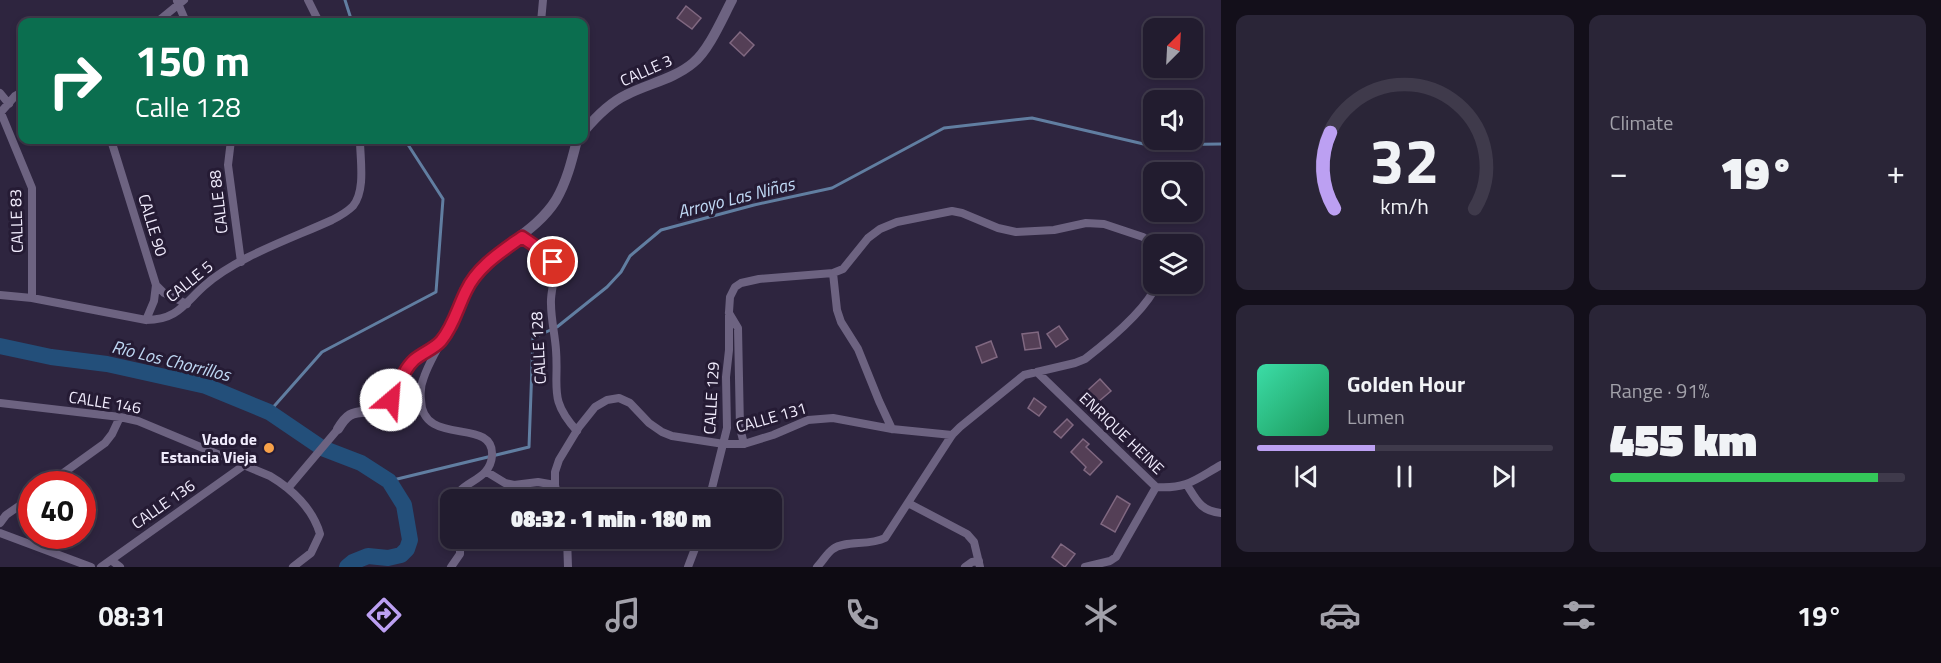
<!DOCTYPE html>
<meta charset="utf-8">
<style>
body{margin:0;font-family:"Titillium Web",sans-serif;background:#2a2537;color:#f1f3f6;height:100vh;display:flex;flex-direction:column;font-size:22px;white-space:nowrap}
*{box-sizing:border-box;margin:0}
p{font-size:20px;color:#a2a1aa}
.icon{flex:none;width:33px;height:33px;fill:none;stroke:currentColor;stroke-width:2;stroke-linecap:round;stroke-linejoin:round}
.map{position:relative;flex:1;overflow:hidden}
.panel{display:flex;flex-direction:column;gap:15px;padding:15px;background:#130f1a;width:720px}
.panel>*{flex:none}
.banner{position:absolute;left:18px;top:18px;width:570px;height:126px;border-radius:12px;box-shadow:0 3px 9px #0003,0 0 0 2px #3f3a4b;background:#0b6e4f;color:#fff;overflow:hidden}
.needle{width:39px;rotate:24deg}
.fabs{position:absolute;left:1143px;top:18px;display:grid;gap:12px}
.fabs a{display:grid;place-items:center;width:60px;height:60px;border-radius:12px;background:#221c2f;box-shadow:0 3px 9px #0003,0 0 0 2px #3f3a4b;font-size:30px}
.speed{position:absolute;left:18px;top:471px;display:flex;gap:12px;font-size:30px;font-weight:700;text-align:center}
.speed>*{display:grid;place-content:center;width:78px;height:78px;border-radius:50%;background:#221c2f;box-shadow:0 3px 9px #0003,0 0 0 2px #3f3a4b;line-height:1}
.speed .limit{border:9px solid #d22;background:#fff;color:#111}
.pin{position:absolute;display:grid;place-items:center;width:51px;height:51px;color:#fff;margin:-26px;border:3px solid #fff;border-radius:50%;box-shadow:0 2px 6px #0007}
.me{position:absolute;width:66px;margin:-33px;rotate:27deg;stroke-linejoin:round;filter:drop-shadow(0 0 4px #0008)}
.turn{display:flex;align-items:center;gap:21px;height:126px;padding:0 18px;font-size:27px}
.turn .icon{width:78px;height:78px;stroke-width:2.5}
.turn b{display:block;font-size:42px;line-height:51px}
.big{font-size:45px;font-weight:800;line-height:1.1}
.panel .widget{flex:1;display:flex;flex-direction:column;justify-content:center;gap:9px;min-width:0;padding:0 21px;border-radius:12px;background:#2a2537}
.panel .dial{align-items:center;gap:0}
.dial svg{height:156px;overflow:visible;fill:none;stroke:#3f3a4b;stroke-width:7;stroke-linecap:round;text-anchor:middle}
.dial text{fill:#f1f3f6;stroke:none}
.song{display:flex;align-items:center;gap:18px}
.cover{width:72px;height:72px;border-radius:9px;background:linear-gradient(135deg,hsl(160 70% 55%),hsl(150 70% 35%))}
.played{height:6px;border-radius:3px;background:linear-gradient(90deg,#bca0f2 40%,#3f3a4b 40%)}
.keys{display:flex;justify-content:space-around;direction:ltr}
.heat{display:flex;justify-content:space-between;align-items:center;font-size:33px;direction:ltr}
.charge{height:9px;border-radius:4px;background:linear-gradient(90deg,#34c759 91%,#3f3a4b 0)}
.panel .tiles{flex:1;display:grid;gap:15px;grid-template-columns:repeat(2,1fr)}
.trip{position:absolute;left:440px;top:489px;width:342px;height:60px;border-radius:12px;background:#221c2f;box-shadow:0 3px 9px #0003,0 0 0 2px #3f3a4b;font-weight:800;line-height:60px;text-align:center}
.tab-bar{display:flex;height:96px;justify-content:space-around;align-items:center;background:#0e0b13;color:#a2a1aa}
.tab-bar .icon{width:42px;height:42px}
.tab-bar .active{color:#bca0f2}
.tab-bar b{font-size:27px;color:#f1f3f6}
main{display:flex;flex:1;min-height:0}
.map>svg:first-child{display:block}
.lines{fill:none;stroke-linecap:round;stroke-linejoin:round}
.stream{stroke:#617ea1;stroke-width:3}
.river{stroke:#234f7a;stroke-width:16}
.building{fill:#543f56;stroke:#806881;stroke-width:1.5}
.minor{stroke:#6d6381;stroke-width:8}
.tertiary{stroke:#6d6381;stroke-width:10}
.route-casing{stroke:#92132f;stroke-width:15}
.route{stroke:#e11d48;stroke-width:10}
.poi-dot{fill:#f7a149;stroke:#251b34;stroke-width:2}
.labels{text-anchor:middle;stroke-width:6;stroke-linejoin:round;paint-order:stroke}
.street-label{font-size:16px;fill:#f1ecfd;stroke:#251b34}
.poi-label{font-size:16px;font-weight:bold;fill:#f1ecfd;stroke:#251b34;text-anchor:end}
.water-label{font-size:18px;font-style:italic;fill:#bfd8f4;stroke:#251b34}
</style>
<main>
<div class="map">
<svg width="1221" height="567" viewBox="0 0 1221 567">
<rect width="100%" height="100%" fill="#2e253f"/>
<g class="lines">
<path class="stream" d="M345 0 352 22
M269 412 322 352 436 292 443 199 405 140
M389 481 529 447 533 338 557 327 607 287 621 272 630 256 661 230 754 205 832 188 944 128 1032 118 1148 145 1221 144"/>
<path class="river" d="M0 346 51 357 107 364 206 386 269 412 322 448 361 463 389 481 404 505 410 540 407 549 401 555 388 558 368 556 353 562 347 567"/>
</g>
<path class="building" d="M686 6 701 18 692 29 677 18Z
M740 32 754 45 744 56 730 43Z
M1059 326 1068 339 1056 347 1047 334Z
M1038 332 1041 348 1025 350 1022 334Z
M991 341 997 357 982 363 976 347Z
M1100 379 1111 391 1098 402 1088 390Z
M1034 398 1046 407 1039 416 1028 408Z
M1067 419 1073 425 1061 438 1054 432Z
M1083 439 1089 444 1086 447 1102 462 1090 475 1084 470 1086 467 1071 452Z
M1117 496 1130 504 1115 532 1101 524Z
M1061 544 1075 554 1065 567 1052 557Z"/>
<g class="lines">
<path class="minor" d="M308 0 319 22
M177 1 186 22
M157 22 184 0
M541 22 543 0
M0 93 9 104
M0 113 15 96 22 92
M1 113 32 188V298
M111 140 156 285 154 301 146 320
M231 140 228 165 241 262
M522 237C532 244 549 251 553 263 557 277 550 291 551 304 551 319 555 335 556 350 559 388 548 399 577 431
M833 273 837 310 841 322 858 349 879 401 892 429
M156 285 164 293 187 304
M0 295 32 298 146 320C177 320 184 304 204 286 236 257 293 238 332 220 340 216 347 212 353 206 366 190 360 159 360 140
M729 313 738 328 740 428 744 444
M440 343C435 354 428 365 424 377 421 384 420 392 421 400 422 448 495 416 492 456 490 481 462 480 454 500
M1037 372 1156 487C1187 489 1195 480 1221 465
M0 403 120 417 138 421 270 476C292 489 313 509 320 534L311 553 293 567
M487 472 505 483 514 485 538 482 555 485
M48 484 105 443 112 434 120 417
M1187 485C1197 501 1201 511 1221 513
M289 487 338 429
M711 495 736 500
M558 500 555 485V472L559 460 579 427 595 407 607 400 619 398 630 403 649 423 662 432 672 436 724 444H744L773 435 808 420 833 418 892 429 952 435
M709 500 727 428 726 377 729 350V312L730 297 735 287 741 283 759 279 833 273 843 269 868 238 880 229 897 222 952 211 962 213 998 228 1016 232 1054 230 1086 223 1104 224 1143 237 1154 245
M908 503 967 534 974 542 980 567
M771 505 779 500
M0 523 6 515 32 497
M0 533 91 567
M567 538 568 567
M111 560 120 567
M101 567 243 466
M451 567 460 554V538
M688 567 699 538
M817 567C823 561 827 553 833 549 845 540 869 546 885 538L952 435 960 427 1024 375 1075 363 1085 359C1107 342 1147 309 1157 284
M965 567 972 562 979 561
M1085 567 1110 561 1116 557 1156 487"/>
<path class="tertiary" d="M584 131C595 118 609 103 626 95 647 84 674 79 693 63 709 50 722 19 732 0
M338 429C341 424 345 418 350 415 360 409 375 414 385 407 397 399 400 379 407 367 415 356 430 352 440 343 443 340 445 335 447 331 457 313 463 291 476 274 499 246 536 232 556 200 567 181 572 160 577 140"/>
</g>
<g class="lines">
<g class="route-casing">
<path id="route" d="M391 400C398 387 403 370 414 360 422 353 434 349 441 341 453 327 458 307 466 291 477 267 501 252 522 237L547 254 553 262"/>
</g>
<use href="#route" class="route"/>
</g>
<circle class="poi-dot" cx="269" cy="448" r="6"/>
<g class="labels">
<g class="street-label">
<text transform="translate(646 70) rotate(-24)" y="6">CALLE 3</text>
<text transform="translate(218 202) rotate(-97)" y="6">CALLE 88</text>
<text transform="translate(16 221) rotate(-92)" y="6">CALLE 83</text>
<text transform="translate(153 225) rotate(73)" y="6">CALLE 90</text>
<text transform="translate(189 281) rotate(-39)" y="6">CALLE 5</text>
<text transform="translate(538 348) rotate(-93)" y="6">CALLE 128</text>
<text transform="translate(711 398) rotate(-87)" y="6">CALLE 129</text>
<text transform="translate(105 402) rotate(9)" y="6">CALLE 146</text>
<text transform="translate(771 417) rotate(-16)" y="6">CALLE 131</text>
<text transform="translate(1122 433) rotate(44)" y="6">ENRIQUE HEINE</text>
<text transform="translate(163 504) rotate(-35)" y="6">CALLE 136</text>
</g>
<g class="poi-label">
<text x="257" y="445">Vado de<tspan x="257" dy="18">Estancia Vieja</tspan></text>
</g>
<g class="water-label">
<text transform="translate(736 198) rotate(-14)" y="6">Arroyo Las Niñas</text>
<text transform="translate(171 361) rotate(14)" y="6">Río Los Chorrillos</text>
</g>
</g>
</svg>
<div class="fabs">
<a><svg class="needle" viewBox="-14 -14 28 28"><path d="M0-13l5 13h-10z" fill="#e53935"/><path d="M0 13l5-13h-10z" fill="#a2a1aa"/></svg></a>
<a><svg class="icon" aria-label="sound" viewBox="0 0 24 24"><path d="M4 9h4l5-4v14l-5-4H4zM17 9q2 3 0 6"/></svg></a>
<a><svg class="icon" aria-label="search" viewBox="0 0 24 24"><circle cx="10" cy="10" r="6"/><path d="M15 15l6 6"/></svg></a>
<a><svg class="icon" aria-label="layers" viewBox="0 0 24 24"><path d="M12 4l9 5-9 5-9-5zM3 14l9 5 9-5"/></svg></a>
</div>
<div class="speed"><div class="limit">40</div></div>
<div class="pin" style="left:553px;top:262px;background:#d93025"><svg class="icon" aria-label="arrive" viewBox="0 0 24 24"><path d="M6 21V4h12l-3 4 3 4H6"/></svg></div>
<svg class="me" style="left:391px;top:400px" viewBox="-20 -20 40 40"><circle r="19" fill="#fff"/><path d="M0-13L10 11 0 6-10 11z" fill="#e11d48"/></svg>
<div class="trip">08:32 · 1 min · 180 m</div>
<div class="banner">
<div class="turn"><svg class="icon" aria-label="right" viewBox="0 0 24 24"><path d="M7 20v-9h11M14 6l5 5-5 5"/></svg><div><b>150 m</b>Calle 128</div></div>
</div>
</div>
<section class="panel">
<div class="tiles">
<div class="widget dial"><svg viewBox="0 0 100 80">
<path d="M14 69A42 42 0 1 1 86 69"/>
<path d="M14 69A42 42 0 0 1 12 30" stroke="#bca0f2"/>
<text x="50" y="56" font-size="32" font-weight="700">32</text>
<text x="50" y="72" font-size="11">km/h</text>
</svg></div>
<div class="widget"><p>Climate</p>
<div class="heat"><a>−</a><b class="big">19°</b><a>+</a></div>
</div>
<div class="widget">
<div class="song"><i class="cover"></i><div><b>Golden Hour</b><p>Lumen</p></div></div>
<div class="played"></div>
<div class="keys"><svg class="icon" aria-label="previous" viewBox="0 0 24 24"><path d="M18 5L8 12l10 7zM5 5v14"/></svg><svg class="icon" aria-label="pause" viewBox="0 0 24 24"><path d="M8 5v14M16 5v14"/></svg><svg class="icon" aria-label="next" viewBox="0 0 24 24"><path d="M6 5l10 7-10 7zM19 5v14"/></svg></div>
</div>
<div class="widget"><p>Range · 91%</p><b class="big">455 km</b><div class="charge"></div></div>
</div>
</section>
</main>
<nav class="tab-bar">
<b>08:31</b>
<svg class="icon active" aria-label="directions" viewBox="0 0 24 24"><path d="M12 3l9 9-9 9-9-9zM9 14v-3h6M13 9l2 2-2 2"/></svg>
<svg class="icon" aria-label="music" viewBox="0 0 24 24"><path d="M9 18V5l10-2v13"/><circle cx="6" cy="18" r="3"/><circle cx="16" cy="16" r="3"/></svg>
<svg class="icon" aria-label="phone" viewBox="0 0 24 24"><path d="M5 4h4l2 5-3 2q2 4 5 5l2-3 5 2v4C11 20 4 13 5 4z"/></svg>
<svg class="icon" aria-label="climate" viewBox="0 0 24 24"><path d="M12 3v18M4 7l16 10M4 17L20 7"/></svg>
<svg class="icon" aria-label="car" viewBox="0 0 24 24"><path d="M5 17H2v-5l4-1 3-4h7l3 4 3 1v5h-3M9 17h6M6 11h13"/><circle cx="7" cy="17" r="2"/><circle cx="17" cy="17" r="2"/></svg>
<svg class="icon" aria-label="filters" viewBox="0 0 24 24"><path d="M4 7h16M4 17h16"/><circle cx="9" cy="7" r="2"/><circle cx="15" cy="17" r="2"/></svg>
<b>19°</b>
</nav>
